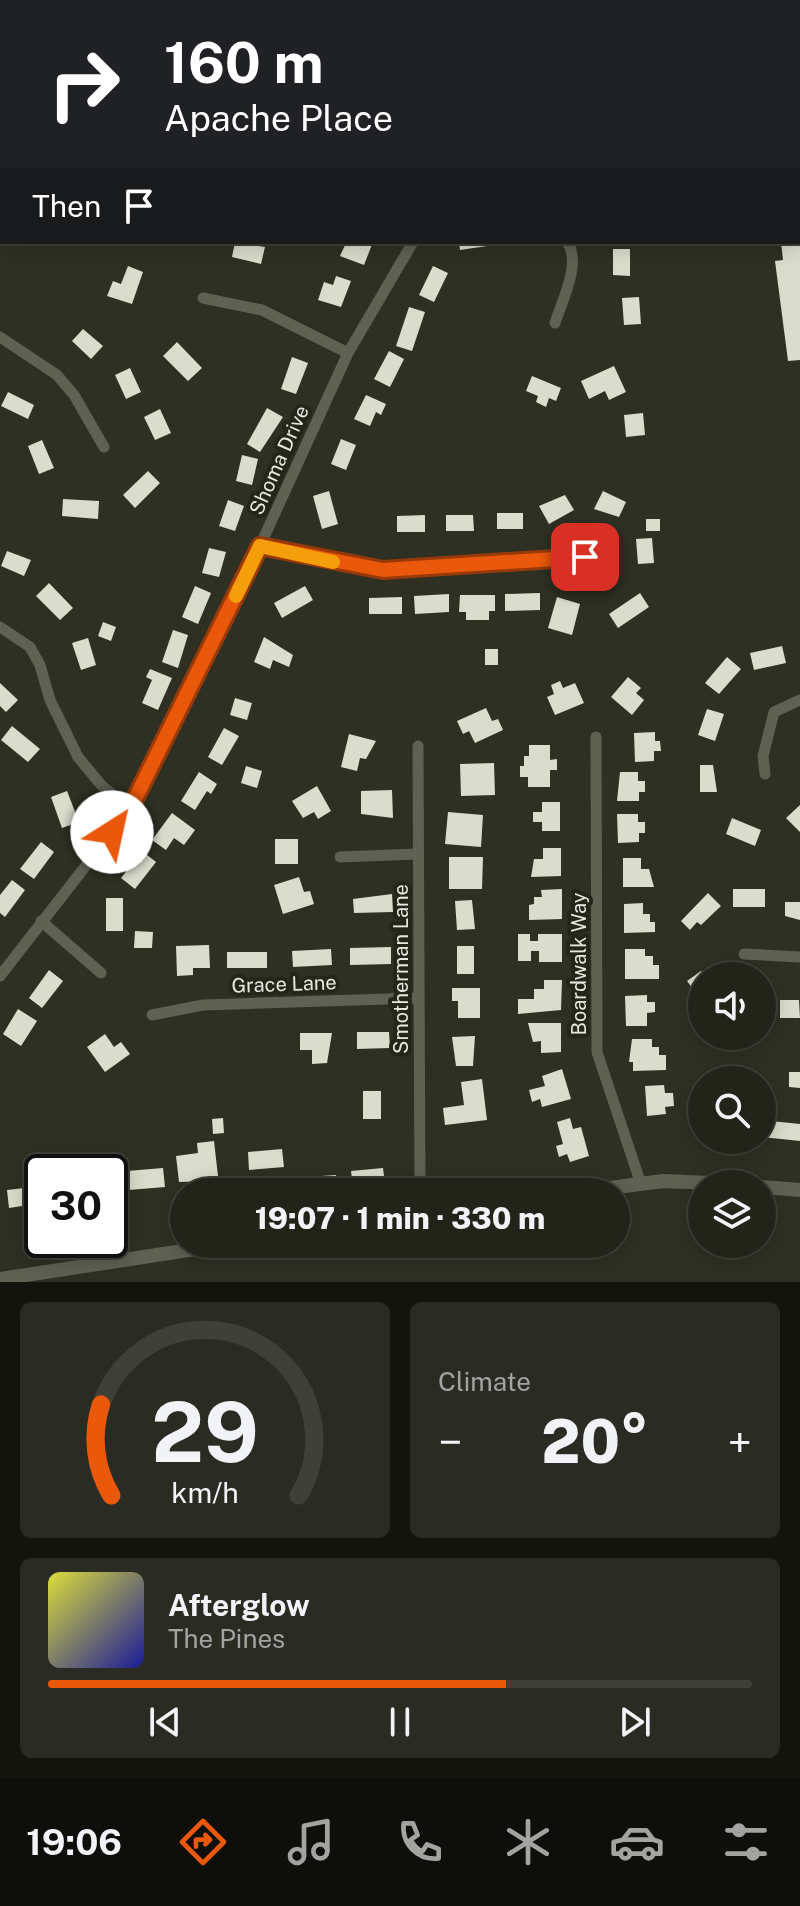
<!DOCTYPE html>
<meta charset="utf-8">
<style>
body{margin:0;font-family:"Public Sans",sans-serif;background:#2a2c23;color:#f1f3f6;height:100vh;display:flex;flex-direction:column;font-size:30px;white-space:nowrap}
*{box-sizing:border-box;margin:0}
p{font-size:26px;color:#a2a4a2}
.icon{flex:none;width:44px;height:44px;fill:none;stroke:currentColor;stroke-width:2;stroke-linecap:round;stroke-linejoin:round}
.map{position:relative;height:1282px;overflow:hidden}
.details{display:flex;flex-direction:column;gap:20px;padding:20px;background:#13140e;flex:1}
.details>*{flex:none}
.guide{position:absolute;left:0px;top:0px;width:800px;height:244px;box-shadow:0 4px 20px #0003,0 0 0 2px #3f4139;background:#202124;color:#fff;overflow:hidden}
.buttons{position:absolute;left:688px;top:962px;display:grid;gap:16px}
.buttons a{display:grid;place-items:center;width:88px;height:88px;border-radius:50%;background:#22241a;box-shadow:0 4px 20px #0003,0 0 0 2px #3f4139;font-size:40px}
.speed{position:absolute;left:24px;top:1154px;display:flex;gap:16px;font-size:40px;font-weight:700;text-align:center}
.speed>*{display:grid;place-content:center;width:104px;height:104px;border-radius:50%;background:#22241a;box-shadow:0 4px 20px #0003,0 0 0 2px #3f4139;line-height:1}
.speed .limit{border:4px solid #111;border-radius:12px;background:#fff;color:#111}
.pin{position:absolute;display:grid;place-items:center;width:68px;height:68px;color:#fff;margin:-34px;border-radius:16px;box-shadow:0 4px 12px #0006}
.me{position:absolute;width:88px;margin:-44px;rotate:35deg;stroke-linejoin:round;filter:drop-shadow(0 0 6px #0008)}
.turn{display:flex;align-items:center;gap:28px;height:168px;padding:0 32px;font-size:36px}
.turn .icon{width:104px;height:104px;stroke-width:2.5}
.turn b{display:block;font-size:56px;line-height:68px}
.then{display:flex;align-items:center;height:76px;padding:0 32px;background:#0003;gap:16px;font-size:30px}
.big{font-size:60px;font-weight:800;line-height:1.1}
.details .tile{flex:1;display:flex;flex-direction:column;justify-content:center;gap:12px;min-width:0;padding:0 28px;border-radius:12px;background:#2a2c23}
.details .dial{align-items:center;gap:0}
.dial svg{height:208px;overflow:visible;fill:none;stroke:#3f4139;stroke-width:7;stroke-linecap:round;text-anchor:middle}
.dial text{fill:#f1f3f6;stroke:none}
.song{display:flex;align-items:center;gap:24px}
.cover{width:96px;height:96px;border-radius:12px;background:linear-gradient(135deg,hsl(60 70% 55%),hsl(240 70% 35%))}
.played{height:8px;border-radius:4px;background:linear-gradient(90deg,#ea580c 65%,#3f4139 65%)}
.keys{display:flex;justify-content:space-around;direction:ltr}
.heat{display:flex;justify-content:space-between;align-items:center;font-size:44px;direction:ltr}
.details .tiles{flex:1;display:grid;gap:20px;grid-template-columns:1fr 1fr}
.tile:last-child{grid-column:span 2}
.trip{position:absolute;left:170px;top:1178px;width:460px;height:80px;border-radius:40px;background:#22241a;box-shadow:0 4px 20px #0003,0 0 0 2px #3f4139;font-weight:800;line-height:80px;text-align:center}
.menu{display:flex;height:128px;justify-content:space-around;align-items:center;background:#0e0e0a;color:#a2a4a2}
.menu .icon{width:56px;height:56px}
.menu .current{color:#ea580c}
.menu b{font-size:36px;color:#f1f3f6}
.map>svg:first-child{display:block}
.building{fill:#dadccc}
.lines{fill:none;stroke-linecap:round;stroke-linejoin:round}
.minor{stroke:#5f6153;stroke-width:11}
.tertiary{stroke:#5f6153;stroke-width:14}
.route-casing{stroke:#983908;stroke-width:20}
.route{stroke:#ea580c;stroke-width:14}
.slow{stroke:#f59e0b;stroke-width:14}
.labels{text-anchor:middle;stroke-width:8;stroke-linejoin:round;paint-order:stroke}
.street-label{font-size:20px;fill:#e7e8e0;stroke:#24261a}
</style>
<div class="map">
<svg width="800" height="1282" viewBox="0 0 800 1282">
<rect width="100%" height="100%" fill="#2e3023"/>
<path class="building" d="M235 242 265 247 261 264 232 257Z
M354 242H373L364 265 340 256 346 243 353 245Z
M459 242H494V245L460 250Z
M781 242H800V360L788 361 775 261 783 260Z
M613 249H630V276L613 275Z
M128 266 143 272 132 304 107 296 113 281 121 284Z
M433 266 448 273 434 302 419 295Z
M336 276 351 281 341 307 318 300 324 282 333 285Z
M639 297 641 324 624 325 622 298Z
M409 307 425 312 412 351 396 346Z
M83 329 103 346 91 359 72 341Z
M177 342 202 368 188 381 163 356Z
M389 351 404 359 390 387 374 379Z
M292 357 308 363 296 394 281 389Z
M614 366 626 392 609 400 605 391 589 399 581 381Z
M130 368 141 392 126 399 115 375Z
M532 376 561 388 556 401 549 398 546 407 536 402 538 396 526 391Z
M8 392 34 405 28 419 1 406Z
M366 395 386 404 381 415 376 412 370 426 354 419Z
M267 408 283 417 260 452 247 444Z
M160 409 171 433 155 440 144 417Z
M643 413 645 435 626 437 624 415Z
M341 439 356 445 346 470 331 464Z
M42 440 54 468 39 474 28 446Z
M242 455 258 459 252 485 236 481Z
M148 471 160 483 135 508 123 495Z
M329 491 338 524 322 529 313 496Z
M603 491 626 502 619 517 594 509Z
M565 495 574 510 549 524 539 506Z
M63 499 99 501 98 519 62 516Z
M228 500 244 506 235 531 219 526Z
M497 513H523V529H497Z
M425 515V532H397V516Z
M446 515H473L474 531H446Z
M646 519H660V531H646Z
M652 538 654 563 638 564 636 539Z
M209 548 226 552 219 577 202 573Z
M7 551 31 560 24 576 1 566Z
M49 583 73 608 60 620 36 596Z
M195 586 211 593 198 624 182 617Z
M305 586 313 600 282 618 274 603Z
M540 593V610L505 611V594Z
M640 593 649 607 618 628 609 614Z
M449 594V612L415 614 414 596Z
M460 595H495V611H489V620H466V612H459Z
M402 597V614H369V598Z
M557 597 580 604 572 635 548 628Z
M103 622 116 627 111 641 98 636Z
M173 630 188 635 178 668 162 662Z
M264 637 293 655 289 667 273 660 270 669 254 662Z
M88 638 96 665 81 670 72 643Z
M782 646 786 663 754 670 750 653Z
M485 649H498V665H485Z
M727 657 741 669 719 694 705 683Z
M150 669 172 678 158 710 142 703 152 680 146 677Z
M628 677 641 688 636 693 644 700 632 715 611 697Z
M560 681 563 688 575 683 584 703 555 715 547 697 554 694 551 685Z
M0 683 18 700 6 712 0 706Z
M235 698 252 703 247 720 230 715Z
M486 708 492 721 498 719 503 730 475 743 469 731 463 734 457 721Z
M707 709 724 714 715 741 698 735Z
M12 726 40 749 28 762 1 740Z
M224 728 239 736 222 765 208 757Z
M655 732V741H660L661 751H654V761L635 762 634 733Z
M349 734 376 741 366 759 360 758 357 771 341 767Z
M529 745H550V760L557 759V770H550V787H528V777H520V766H524V756H529Z
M494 763 495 795 461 796 460 764Z
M700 765H713L717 792H700Z
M246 766 262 771 257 788 241 783Z
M199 772 217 784 211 794 207 791 195 810 181 801Z
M620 772H638V781H645V792H639V801H617Z
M317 786 331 811 318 819 314 812 303 818 292 801Z
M392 790 393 818 361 814V791Z
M67 791 79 822 62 828 51 797Z
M542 802H560V831H542V822H533V812H542Z
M800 805V832L786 818Z
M448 812 483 815 481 847 445 844Z
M172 813 195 830 184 845 174 838 166 850 152 840Z
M617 814H638V822H645V833H639V842L618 843Z
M732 818 761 830 755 846 726 834Z
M275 839H298V864H275Z
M41 842 54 852 34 879 20 869Z
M543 848H561V876L531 877 534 859H543Z
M142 851 156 862 135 889 121 878Z
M449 857H483L482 889H449Z
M623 858H641V869H649L654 887H623Z
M299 877 304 892 310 891 314 904 283 914 274 885Z
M12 880 25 890 5 917 0 913V895Z
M562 889V919L529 920V905L534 904V897H542L541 890Z
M733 889H765V907H733Z
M708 893 721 906 701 925 697 922 690 930 681 921Z
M392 894 393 912 354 913 353 899Z
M106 898H123V931H106Z
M472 900 475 929 457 930 455 901Z
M785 902H800V920L785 916Z
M643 903V914H650V922H655V932L624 933V904Z
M135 931 153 932 152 948H134Z
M518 934H530V941H538V934H562V962H539V951H531V961H518Z
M209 945 210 968H193V975L177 976 176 946Z
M457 946H474V974H457Z
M391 947V964L350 965V948Z
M331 949 332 965 293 967 292 951Z
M625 949H645V956H653V965H659V979H625Z
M227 952H267V968H227Z
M49 970 63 981 42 1008 29 998Z
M701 971 705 976 702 1001 687 981Z
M544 980H562L561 1010 518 1014V999H534V989H544Z
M452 988H480V1018H458V1001H452Z
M647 995V1002H655V1012L647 1013V1026H626L625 996Z
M780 1000H799L800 1018H780Z
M18 1009 37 1021 21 1046 3 1034Z
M528 1023H561V1052L541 1053V1041L533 1042Z
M357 1032H389L390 1048 357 1049Z
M300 1033H332L327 1063 312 1064V1050H300Z
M105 1034 114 1047 121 1042 130 1054 105 1072 87 1047Z
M475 1036 473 1066H456L452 1037Z
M632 1039H652V1047H659V1055H666V1070L633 1071V1062H629Z
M562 1069 571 1099 542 1107 540 1099 532 1102 529 1090 545 1086 542 1076Z
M789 1072H800V1088L789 1087Z
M482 1079 487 1120 445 1125 443 1108 464 1105 461 1082Z
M664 1085 665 1093H673L674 1106 665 1107 666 1114 647 1116 645 1086Z
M363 1091H381V1119H363Z
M694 1105H702V1132H692Z
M223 1118 224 1133 213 1134 212 1119Z
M570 1118 573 1129 581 1127 589 1156 570 1162 567 1154 559 1157 556 1146 563 1144 557 1122Z
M762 1120 800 1124V1141L762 1137Z
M214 1141 218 1176 208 1177 209 1181 179 1182 176 1156 198 1153 197 1143Z
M282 1149 284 1167 249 1170 248 1152Z
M163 1168 165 1187 129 1190 127 1171Z
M383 1168 385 1184 353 1187 351 1171Z
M336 1175 337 1192H307V1177Z
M42 1186V1203L9 1208 7 1190Z"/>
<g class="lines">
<path class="minor" d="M504 0V2
M0 173 2 170
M203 298 262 310 348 353
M555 323C562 301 582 262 567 242
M0 337 57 375 74 395 104 447
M260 546 383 570 585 557
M0 627 30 647 40 665 50 700 78 757 102 786 130 809
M596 737 597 1052 641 1184
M418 746 420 1192
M765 774 763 756 774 712 800 700
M340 857 418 854
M41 921 101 973
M744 954 800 957
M0 976 130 809 260 546 348 353 413 242
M152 1015 203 1005 419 998"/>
<path class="tertiary" d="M762 1187 800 1190
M579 1192 663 1181 734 1184
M0 1279 228 1244"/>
</g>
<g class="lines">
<g class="route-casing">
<path id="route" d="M112 832 130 809 260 546 383 570 585 557"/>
</g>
<use href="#route" class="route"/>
<path class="slow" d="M236 596 260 546 333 562"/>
</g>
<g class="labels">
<g class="street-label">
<text transform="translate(279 460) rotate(-66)" y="7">Shoma Drive</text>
<text transform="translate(579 964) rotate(-90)" y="7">Boardwalk Way</text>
<text transform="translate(401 969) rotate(-90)" y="7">Smotherman Lane</text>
<text transform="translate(284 984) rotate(-2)" y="7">Grace Lane</text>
</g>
</g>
</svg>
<div class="buttons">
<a><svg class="icon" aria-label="sound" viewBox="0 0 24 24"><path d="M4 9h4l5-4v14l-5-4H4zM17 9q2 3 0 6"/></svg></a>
<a><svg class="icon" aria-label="search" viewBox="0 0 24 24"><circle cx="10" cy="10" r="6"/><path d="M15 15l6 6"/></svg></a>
<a><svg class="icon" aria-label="layers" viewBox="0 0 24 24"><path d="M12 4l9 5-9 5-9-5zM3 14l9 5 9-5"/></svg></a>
</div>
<div class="speed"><div class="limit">30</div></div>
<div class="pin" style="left:585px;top:557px;background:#d93025"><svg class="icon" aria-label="arrive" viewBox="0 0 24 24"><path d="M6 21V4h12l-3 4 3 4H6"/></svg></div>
<svg class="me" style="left:112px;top:832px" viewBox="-20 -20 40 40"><circle r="19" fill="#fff"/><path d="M0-13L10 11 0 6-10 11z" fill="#ea580c"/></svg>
<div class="trip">19:07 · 1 min · 330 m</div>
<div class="guide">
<div class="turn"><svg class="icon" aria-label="right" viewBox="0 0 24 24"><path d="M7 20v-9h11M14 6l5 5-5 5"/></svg><div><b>160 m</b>Apache Place</div></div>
<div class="then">Then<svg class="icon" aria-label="arrive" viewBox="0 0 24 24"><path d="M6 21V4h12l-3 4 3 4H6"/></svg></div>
</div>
</div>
<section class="details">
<div class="tiles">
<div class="tile dial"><svg viewBox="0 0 100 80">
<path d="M14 69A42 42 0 1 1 86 69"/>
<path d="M14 69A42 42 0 0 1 10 34" stroke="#ea580c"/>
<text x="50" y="56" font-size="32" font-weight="700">29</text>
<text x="50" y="72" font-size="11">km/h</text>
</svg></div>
<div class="tile"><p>Climate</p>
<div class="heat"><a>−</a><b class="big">20°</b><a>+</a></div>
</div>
<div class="tile">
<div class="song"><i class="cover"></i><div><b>Afterglow</b><p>The Pines</p></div></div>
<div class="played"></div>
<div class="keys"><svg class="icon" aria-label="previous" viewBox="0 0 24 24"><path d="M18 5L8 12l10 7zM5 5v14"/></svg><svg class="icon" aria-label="pause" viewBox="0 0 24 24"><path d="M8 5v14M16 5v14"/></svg><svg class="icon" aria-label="next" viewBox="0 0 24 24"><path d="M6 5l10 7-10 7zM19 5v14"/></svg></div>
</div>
</div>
</section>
<nav class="menu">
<b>19:06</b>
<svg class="icon current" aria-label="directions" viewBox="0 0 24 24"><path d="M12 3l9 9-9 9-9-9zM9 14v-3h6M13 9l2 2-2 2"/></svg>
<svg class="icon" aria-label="music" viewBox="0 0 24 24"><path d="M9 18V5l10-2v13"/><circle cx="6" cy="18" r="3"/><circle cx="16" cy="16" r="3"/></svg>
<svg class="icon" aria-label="phone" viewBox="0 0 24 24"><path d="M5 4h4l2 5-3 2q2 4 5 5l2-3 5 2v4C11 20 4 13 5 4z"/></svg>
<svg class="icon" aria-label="climate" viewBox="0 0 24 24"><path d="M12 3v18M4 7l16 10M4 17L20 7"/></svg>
<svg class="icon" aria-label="car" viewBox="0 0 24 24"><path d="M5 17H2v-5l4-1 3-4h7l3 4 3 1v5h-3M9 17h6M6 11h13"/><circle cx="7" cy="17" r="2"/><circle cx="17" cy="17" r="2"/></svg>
<svg class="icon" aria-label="filters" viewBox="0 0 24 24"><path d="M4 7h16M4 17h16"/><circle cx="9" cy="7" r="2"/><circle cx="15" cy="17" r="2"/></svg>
</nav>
